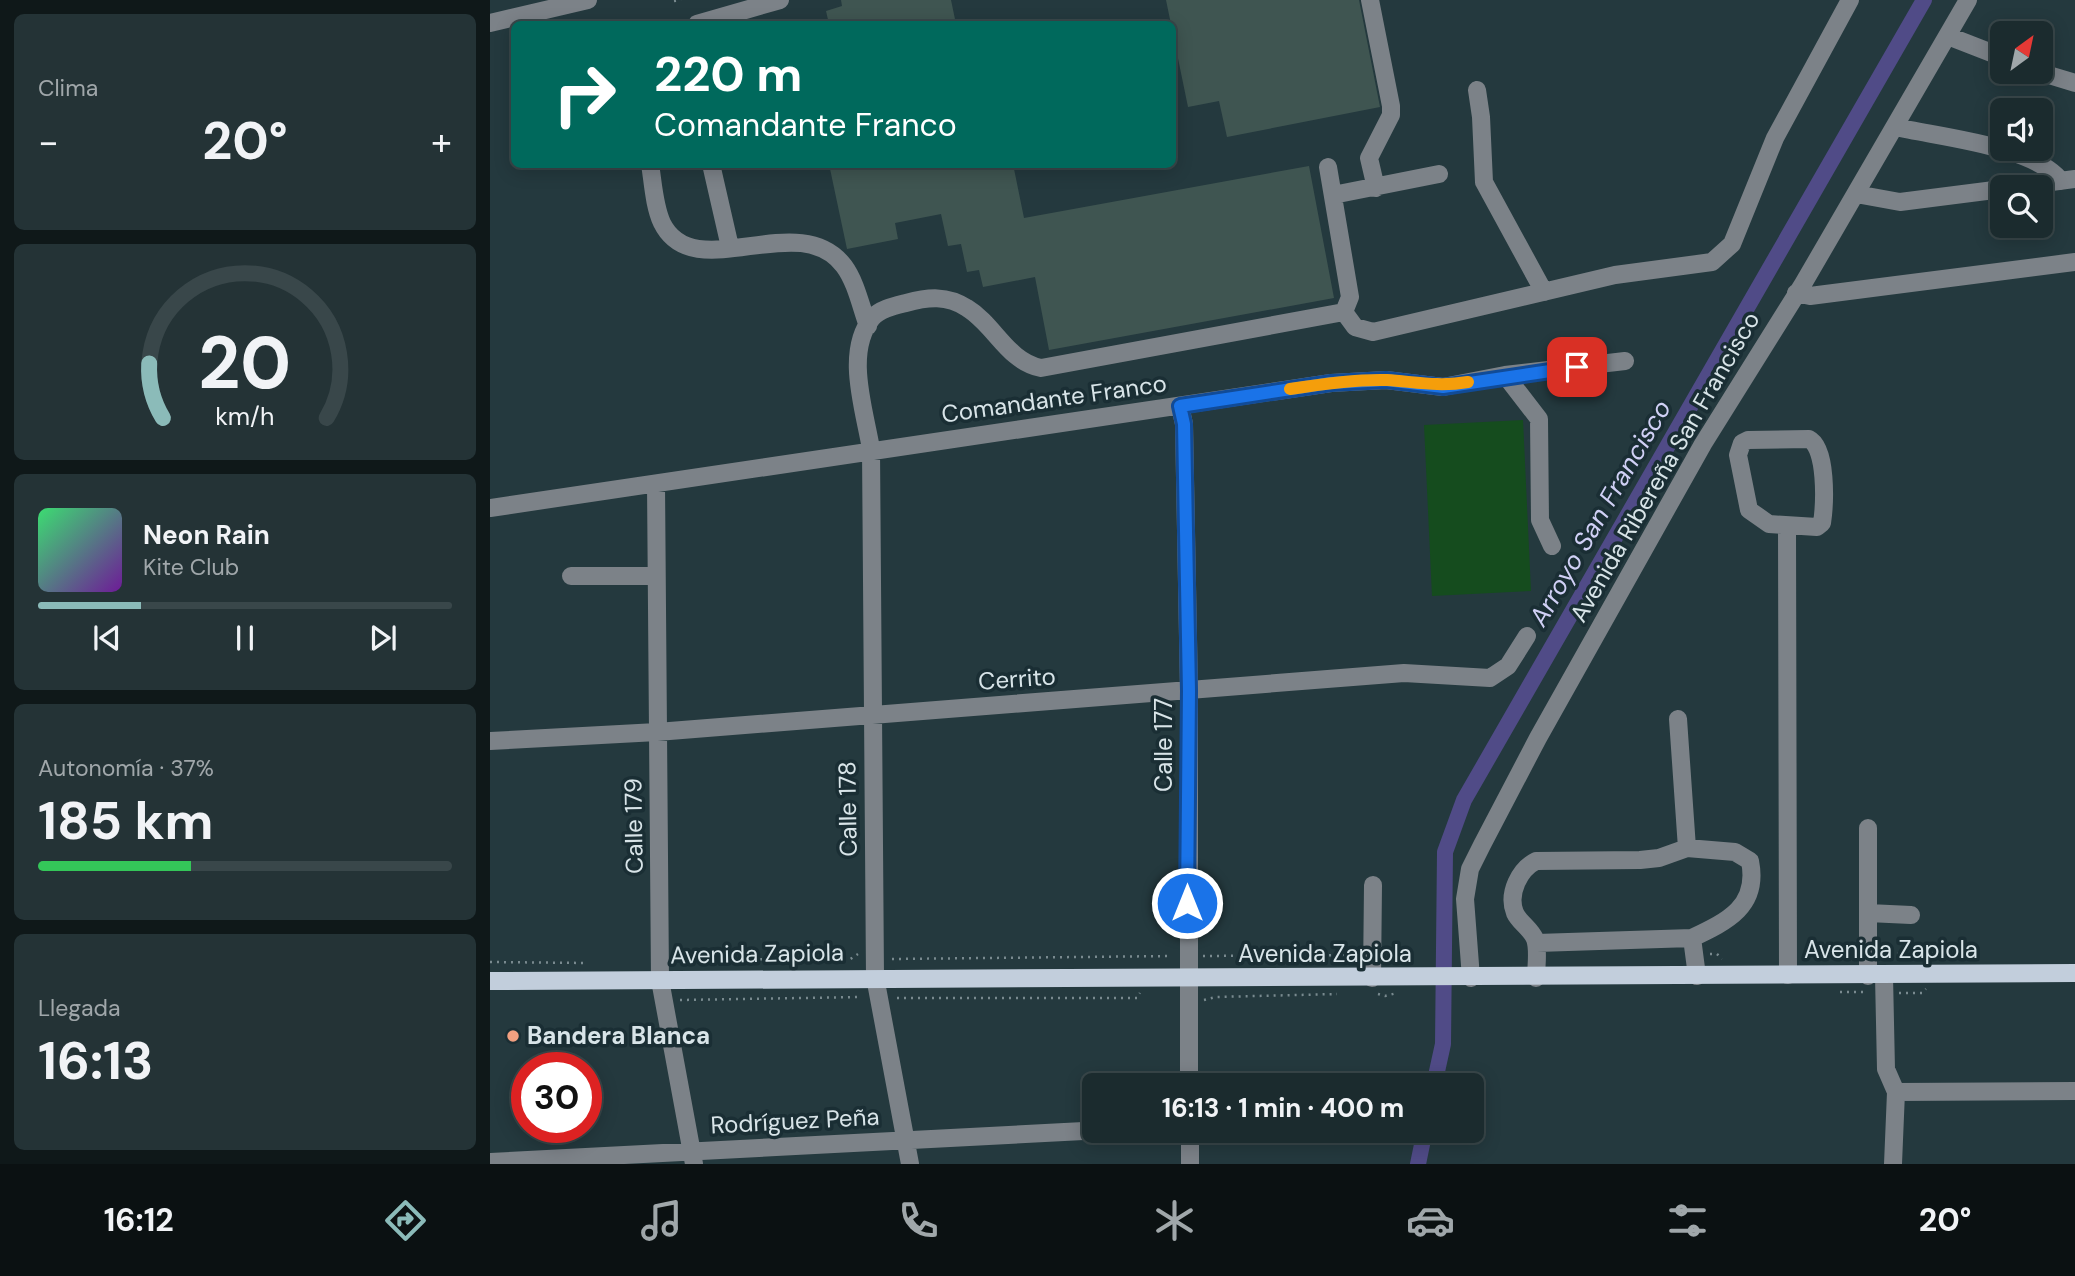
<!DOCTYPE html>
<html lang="es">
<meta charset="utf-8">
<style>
body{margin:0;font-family:"DM Sans",sans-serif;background:#243336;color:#f1f3f6;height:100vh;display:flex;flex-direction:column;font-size:26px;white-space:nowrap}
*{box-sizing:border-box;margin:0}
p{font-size:23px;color:#a0a7aa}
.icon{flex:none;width:38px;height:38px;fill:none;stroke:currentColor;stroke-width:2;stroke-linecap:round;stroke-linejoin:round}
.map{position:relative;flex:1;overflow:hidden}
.details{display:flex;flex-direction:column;gap:14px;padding:14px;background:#0f1819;width:490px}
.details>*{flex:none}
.banner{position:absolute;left:21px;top:21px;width:665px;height:147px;border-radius:10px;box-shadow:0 4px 18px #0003,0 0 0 2px #39474a;background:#00695c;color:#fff;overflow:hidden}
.needle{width:46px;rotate:33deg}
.fabs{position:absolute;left:1500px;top:21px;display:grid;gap:14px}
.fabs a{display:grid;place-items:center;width:63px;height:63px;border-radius:10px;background:#1b2b2e;box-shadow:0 4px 18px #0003,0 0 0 2px #39474a;font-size:35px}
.speed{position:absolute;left:21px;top:1052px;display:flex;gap:14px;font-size:35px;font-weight:700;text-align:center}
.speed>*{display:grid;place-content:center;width:91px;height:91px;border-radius:50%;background:#1b2b2e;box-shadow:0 4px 18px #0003,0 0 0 2px #39474a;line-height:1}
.speed .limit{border:10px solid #d22;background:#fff;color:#111}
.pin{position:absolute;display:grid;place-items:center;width:60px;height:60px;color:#fff;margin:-30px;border-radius:14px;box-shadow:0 4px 10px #0006}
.me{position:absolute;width:77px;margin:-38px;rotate:0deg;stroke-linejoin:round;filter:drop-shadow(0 0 5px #0008)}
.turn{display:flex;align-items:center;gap:24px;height:147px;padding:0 28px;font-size:32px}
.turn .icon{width:91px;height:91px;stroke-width:2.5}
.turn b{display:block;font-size:49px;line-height:60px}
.big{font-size:52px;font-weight:700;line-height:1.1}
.details .tile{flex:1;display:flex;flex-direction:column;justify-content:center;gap:10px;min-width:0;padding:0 24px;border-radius:10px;background:#243336}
.details .dial{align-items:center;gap:0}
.dial svg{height:182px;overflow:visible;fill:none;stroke:#39474a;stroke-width:7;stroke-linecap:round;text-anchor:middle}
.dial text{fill:#f1f3f6;stroke:none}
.song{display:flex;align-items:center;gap:21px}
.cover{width:84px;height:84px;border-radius:10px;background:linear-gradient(135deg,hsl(140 70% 55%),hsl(280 70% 35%))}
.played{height:7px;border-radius:4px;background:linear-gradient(90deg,#8bbbb9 25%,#39474a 25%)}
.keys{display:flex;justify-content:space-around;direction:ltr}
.heat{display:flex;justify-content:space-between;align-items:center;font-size:38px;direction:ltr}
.charge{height:10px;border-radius:5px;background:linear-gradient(90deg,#34c759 37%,#39474a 0)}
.trip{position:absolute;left:592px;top:1073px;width:402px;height:70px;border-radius:10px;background:#1b2b2e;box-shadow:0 4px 18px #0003,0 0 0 2px #39474a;font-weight:700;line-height:70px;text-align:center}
.dock{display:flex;height:112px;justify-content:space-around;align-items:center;background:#0b1112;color:#a0a7aa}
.dock .icon{width:49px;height:49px}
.dock .on{color:#8bbbb9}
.dock b{font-size:32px;color:#f1f3f6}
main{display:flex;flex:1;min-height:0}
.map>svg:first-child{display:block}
.green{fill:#154c1e}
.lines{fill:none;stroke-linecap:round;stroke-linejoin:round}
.canal{stroke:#504b87;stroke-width:16}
.building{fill:#3f5551}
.path{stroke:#798a8f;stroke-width:2.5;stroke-dasharray:2 5;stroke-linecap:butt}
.minor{stroke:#7c8288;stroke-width:18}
.major{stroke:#c2cedc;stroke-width:18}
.route-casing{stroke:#114b97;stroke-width:18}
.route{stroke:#1a73e8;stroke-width:12}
.slow{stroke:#f59e0b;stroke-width:12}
.poi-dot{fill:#f2a080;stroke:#1a2e34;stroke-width:2.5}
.labels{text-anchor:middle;stroke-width:7;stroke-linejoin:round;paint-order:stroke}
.street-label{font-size:24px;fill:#d8e4e8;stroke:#1a2e34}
.poi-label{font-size:24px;font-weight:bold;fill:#d8e4e8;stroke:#1a2e34;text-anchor:start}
.water-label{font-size:26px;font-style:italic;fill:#d0d0f5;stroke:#1a2e34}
</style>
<main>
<section class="details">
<div class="tile"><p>Clima</p>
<div class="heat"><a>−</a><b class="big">20°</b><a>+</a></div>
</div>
<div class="tile dial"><svg viewBox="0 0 100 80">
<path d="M14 69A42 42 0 1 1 86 69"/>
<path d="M14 69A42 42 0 0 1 8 45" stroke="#8bbbb9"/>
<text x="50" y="56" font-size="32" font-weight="700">20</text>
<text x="50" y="72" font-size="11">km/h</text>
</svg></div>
<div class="tile">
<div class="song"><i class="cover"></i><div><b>Neon Rain</b><p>Kite Club</p></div></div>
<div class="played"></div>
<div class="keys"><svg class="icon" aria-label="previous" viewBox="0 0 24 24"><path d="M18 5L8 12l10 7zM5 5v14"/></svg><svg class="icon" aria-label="pause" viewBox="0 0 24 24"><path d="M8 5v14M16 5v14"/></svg><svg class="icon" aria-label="next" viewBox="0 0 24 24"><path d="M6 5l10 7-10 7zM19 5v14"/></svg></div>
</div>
<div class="tile"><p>Autonomía · 37%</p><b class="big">185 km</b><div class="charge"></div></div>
<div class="tile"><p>Llegada</p><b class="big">16:13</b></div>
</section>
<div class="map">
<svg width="1585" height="1164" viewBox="0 0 1585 1164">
<rect width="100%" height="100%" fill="#24393e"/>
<path class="green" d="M1033 420 1041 591 942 596 934 425Z"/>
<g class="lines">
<path class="canal" d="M944 1085 953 1044 955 852 974 800 1434 0
M928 1164 935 1130"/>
</g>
<path class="building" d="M351 0H461L466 24H339L336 11 352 6Z
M676 0H869L890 107 737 137 729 101 698 107Z
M339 164H523L534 218 819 166 844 298 559 350 545 277 493 287 489 270 477 272 471 244 458 246 451 214 405 223 408 239 357 249Z"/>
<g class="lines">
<path class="path" d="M184 1 191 0
M899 954H915V959
M1220 954H1227L1232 959
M1393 954H1474L1480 957
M1313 955 1362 954
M713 956 868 955
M402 959 682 956
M0 962 98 963
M233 964V959L359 960 368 954
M1350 992H1375
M1409 993H1432L1436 989
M888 994 895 996 907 993
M407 998H647L650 993
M190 1000 372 997
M714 1000 726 997 847 994"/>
<path class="minor" d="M880 0 901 106V115L879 158 886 188
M0 23 98 0
M207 24 290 0
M1458 36 1512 57
M1549 72 1585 83
M987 90 991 117 994 182 1054 292
M1406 127C1449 137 1545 146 1571 181
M160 164C163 182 164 206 172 223 204 288 309 206 354 266 366 282 371 307 378 326
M221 164 240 247
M1524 187 1585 179
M1366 194 1410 202 1512 189
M843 195 949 174
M1306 293 1320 296 1585 262
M854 312 865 327 883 332 1125 275 1222 262 1242 244 1285 138 1360 0
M1015 375 1049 419 1050 520 1062 546
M690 406 694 424 699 691V1085
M1319 439C1337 448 1335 503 1332 523L1327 527 1279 524 1259 510 1248 455 1252 443 1258 440Z
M166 484 170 980 204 1164
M0 508 841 383 896 380 953 387 1015 375 1135 361
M1297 527 1298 975
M81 576H166
M1188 719 1197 848
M0 741 167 732 914 673 1000 678 1018 666 1037 636
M1378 828V976
M1378 913 1421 915
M1047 943 1202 938
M1394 976 1396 1069 1406 1092 1403 1164
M882 978 883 885
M981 978 975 899 980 869 992 845 1048 738 1213 444 1313 284 1478 0
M1046 978C1046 966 1049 950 1045 939 1041 929 1029 922 1025 913 1017 893 1030 869 1046 861L1150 860 1169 858 1197 848 1245 852 1260 861C1269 906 1238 921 1202 938L1207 976
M1406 1092 1585 1091
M700 1130V1164
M0 1162 613 1130
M420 1164 385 977 381 449C375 411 354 352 382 318 390 309 404 306 416 303 438 297 457 295 477 308 505 325 517 361 551 368L854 312 860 297 838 167"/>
<path class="major" d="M0 981 1585 973"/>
</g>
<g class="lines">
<g class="route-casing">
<path id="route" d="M697 903 699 691 694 424 690 406 841 383 896 380 953 387 1087 367"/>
</g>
<use href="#route" class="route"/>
<path class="slow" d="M800 389C831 384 865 379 897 380 926 382 949 387 978 382"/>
</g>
<circle class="poi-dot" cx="23" cy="1036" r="7"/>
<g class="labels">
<g class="street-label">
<text transform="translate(564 399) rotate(-8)" y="8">Comandante Franco</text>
<text transform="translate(1175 467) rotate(-60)" y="8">Avenida Ribereña San Francisco</text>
<text transform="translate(527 679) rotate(-4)" y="8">Cerrito</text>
<text transform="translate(674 745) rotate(-90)" y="8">Calle 177</text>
<text transform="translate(358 809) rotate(-91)" y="8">Calle 178</text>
<text transform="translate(144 826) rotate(-91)" y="8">Calle 179</text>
<text x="1401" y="958">Avenida Zapiola</text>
<text transform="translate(267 954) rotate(-1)" y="8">Avenida Zapiola</text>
<text x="835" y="962">Avenida Zapiola</text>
<text transform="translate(305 1121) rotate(-3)" y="8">Rodríguez Peña</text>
</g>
<g class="poi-label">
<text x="37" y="1044">Bandera Blanca</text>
</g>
<g class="water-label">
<text transform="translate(1110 513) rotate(-60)" y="9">Arroyo San Francisco</text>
</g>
</g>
</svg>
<div class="fabs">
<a><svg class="needle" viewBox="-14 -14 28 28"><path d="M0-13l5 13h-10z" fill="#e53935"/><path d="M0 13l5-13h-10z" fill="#a0a7aa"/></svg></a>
<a><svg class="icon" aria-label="sound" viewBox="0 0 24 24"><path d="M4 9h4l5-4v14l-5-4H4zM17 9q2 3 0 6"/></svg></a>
<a><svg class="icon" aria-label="search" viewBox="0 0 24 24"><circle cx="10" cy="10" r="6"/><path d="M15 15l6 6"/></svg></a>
</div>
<div class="speed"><div class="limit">30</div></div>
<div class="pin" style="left:1087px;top:367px;background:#d93025"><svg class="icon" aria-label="arrive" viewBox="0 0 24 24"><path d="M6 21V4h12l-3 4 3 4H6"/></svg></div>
<svg class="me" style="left:697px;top:903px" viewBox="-20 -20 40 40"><circle r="17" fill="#1a73e8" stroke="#fff" stroke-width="3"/><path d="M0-11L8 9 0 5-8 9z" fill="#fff"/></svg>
<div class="trip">16:13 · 1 min · 400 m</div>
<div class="banner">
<div class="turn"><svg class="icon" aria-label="right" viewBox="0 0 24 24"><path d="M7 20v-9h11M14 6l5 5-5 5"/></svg><div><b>220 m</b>Comandante Franco</div></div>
</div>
</div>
</main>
<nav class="dock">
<b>16:12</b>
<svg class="icon on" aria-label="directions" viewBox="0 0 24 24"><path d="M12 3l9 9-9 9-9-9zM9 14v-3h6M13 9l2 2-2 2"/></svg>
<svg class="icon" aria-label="music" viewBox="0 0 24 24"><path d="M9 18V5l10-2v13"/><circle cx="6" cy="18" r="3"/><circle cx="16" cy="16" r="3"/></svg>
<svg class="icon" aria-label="phone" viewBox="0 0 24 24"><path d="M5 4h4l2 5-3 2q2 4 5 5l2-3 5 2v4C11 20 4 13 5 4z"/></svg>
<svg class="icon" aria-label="climate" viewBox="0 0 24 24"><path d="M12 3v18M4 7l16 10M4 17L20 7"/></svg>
<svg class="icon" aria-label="car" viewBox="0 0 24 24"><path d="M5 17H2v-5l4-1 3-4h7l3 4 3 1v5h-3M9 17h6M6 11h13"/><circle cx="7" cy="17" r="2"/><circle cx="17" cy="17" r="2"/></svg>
<svg class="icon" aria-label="filters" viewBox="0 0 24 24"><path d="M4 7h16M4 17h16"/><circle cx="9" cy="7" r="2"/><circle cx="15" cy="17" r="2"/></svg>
<b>20°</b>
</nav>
